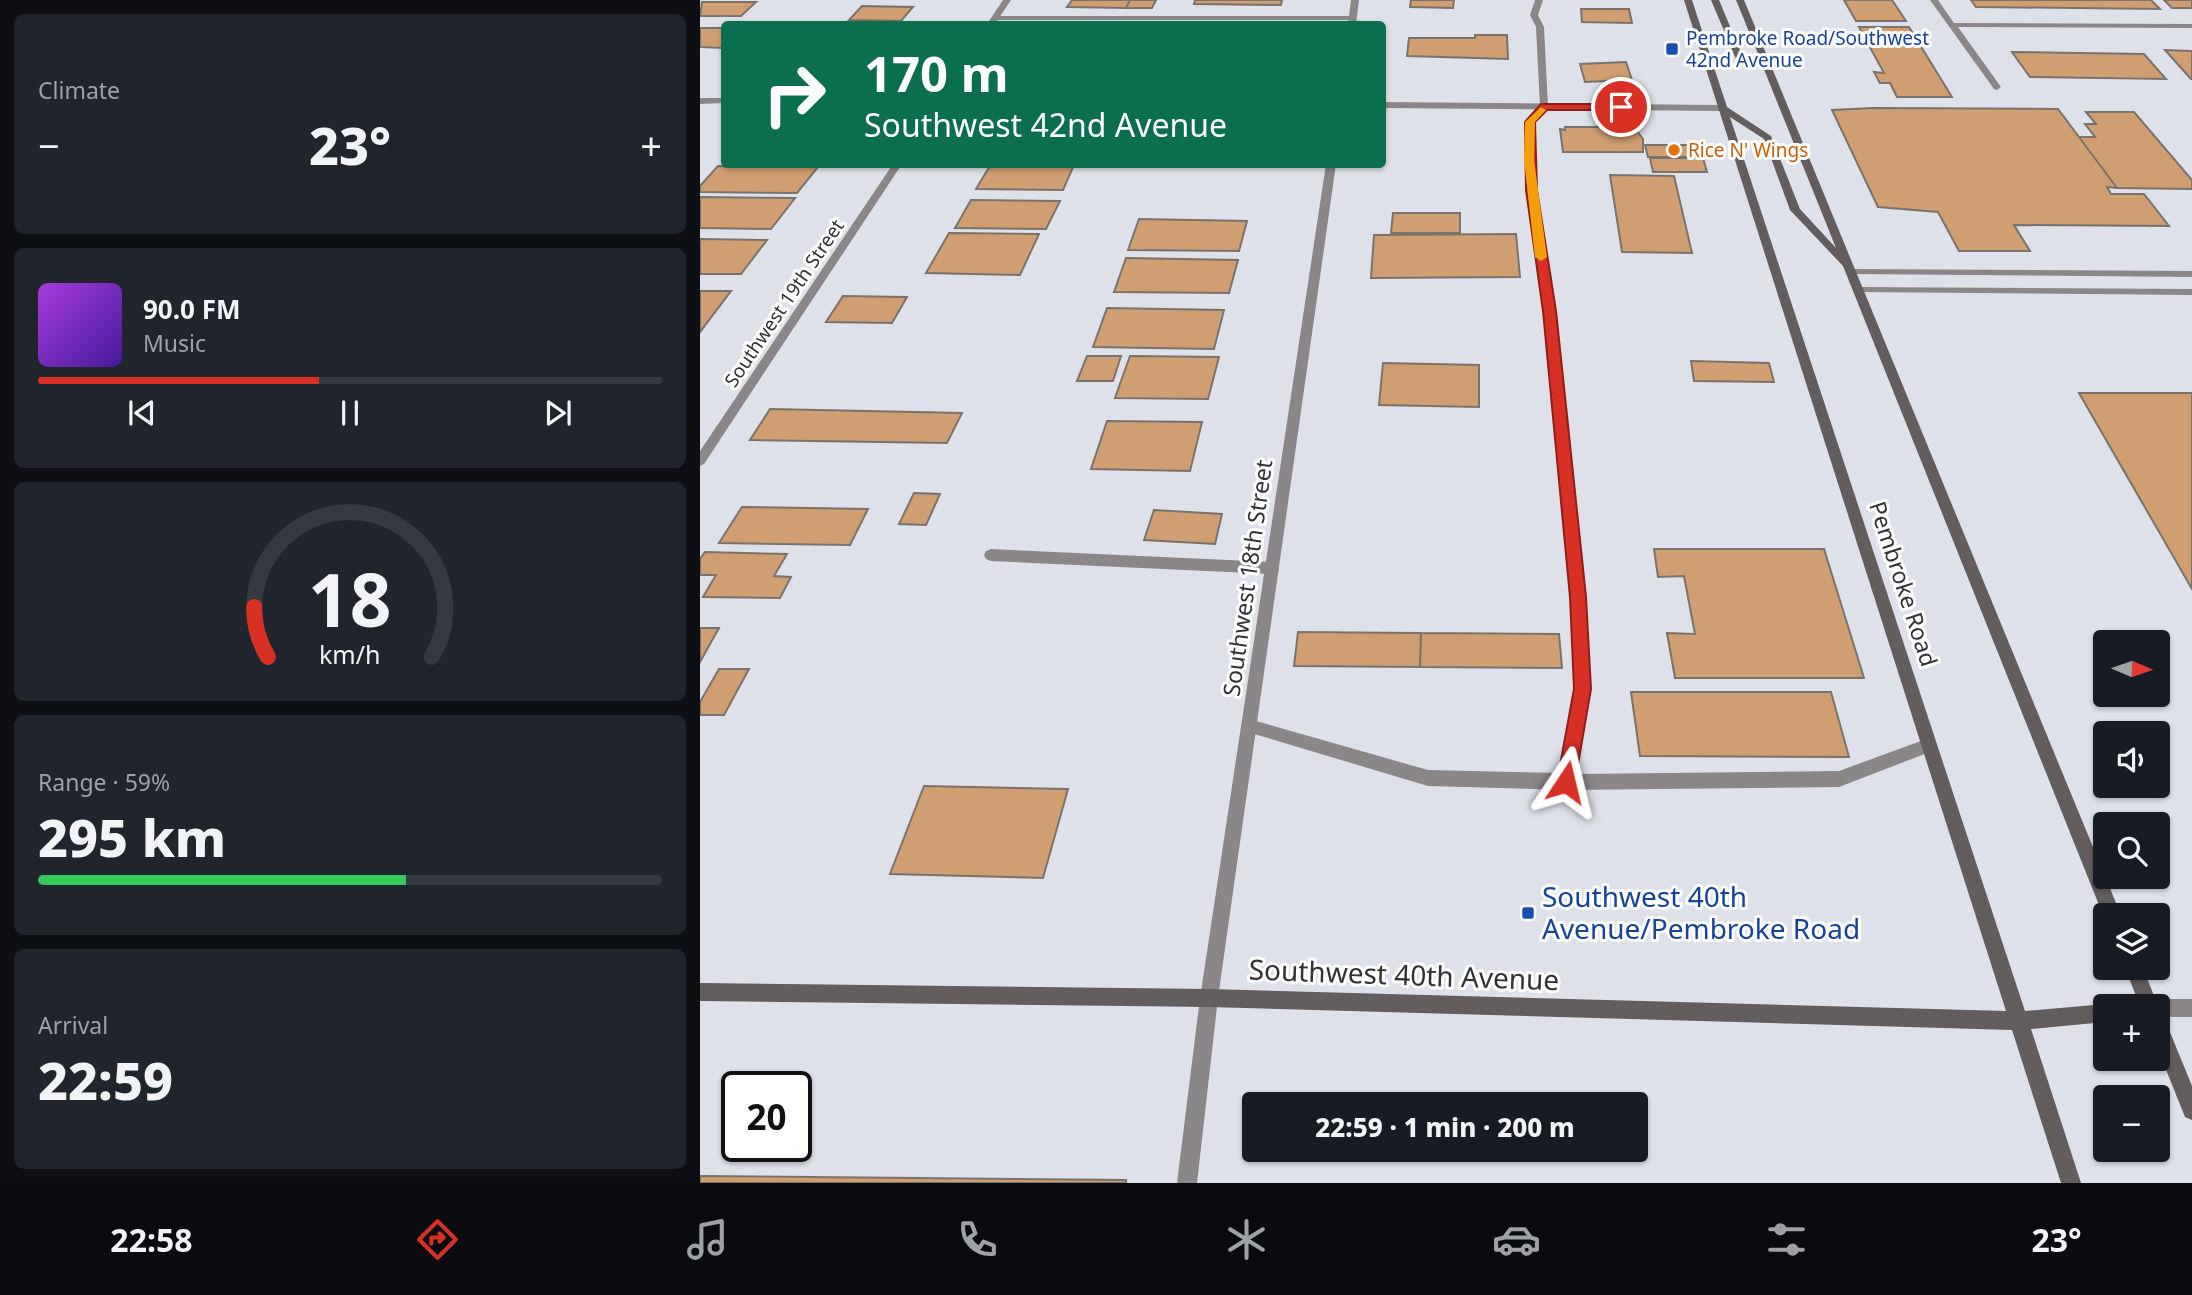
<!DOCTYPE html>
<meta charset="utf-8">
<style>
body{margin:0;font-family:"Noto Sans",sans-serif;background:#20242c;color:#f1f3f6;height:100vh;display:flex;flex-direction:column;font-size:26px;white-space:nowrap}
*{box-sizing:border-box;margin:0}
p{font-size:23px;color:#9ea1a6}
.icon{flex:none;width:38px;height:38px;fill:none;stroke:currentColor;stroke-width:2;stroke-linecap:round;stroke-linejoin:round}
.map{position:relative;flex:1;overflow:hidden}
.details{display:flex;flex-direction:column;gap:14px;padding:14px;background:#0d0f14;width:700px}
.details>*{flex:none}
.guide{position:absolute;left:21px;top:21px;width:665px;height:147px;border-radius:7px;box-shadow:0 2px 5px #0004;background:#0b6e4f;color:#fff;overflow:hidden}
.needle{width:46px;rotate:92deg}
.controls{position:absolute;left:1393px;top:630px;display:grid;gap:14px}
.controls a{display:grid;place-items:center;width:77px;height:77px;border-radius:7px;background:#171b24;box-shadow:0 2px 5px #0004;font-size:35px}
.speed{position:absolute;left:21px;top:1071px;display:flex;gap:14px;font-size:35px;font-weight:700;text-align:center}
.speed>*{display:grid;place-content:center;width:91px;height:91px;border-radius:50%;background:#171b24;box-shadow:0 2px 5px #0004;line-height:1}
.speed .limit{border:4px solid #111;border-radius:10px;background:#fff;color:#111}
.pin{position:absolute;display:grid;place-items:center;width:60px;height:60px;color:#fff;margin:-30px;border:4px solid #fff;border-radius:50%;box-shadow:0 2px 7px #0007}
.me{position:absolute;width:77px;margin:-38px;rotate:10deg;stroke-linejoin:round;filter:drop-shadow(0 0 5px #0008)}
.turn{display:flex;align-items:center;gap:24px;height:147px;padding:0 28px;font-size:32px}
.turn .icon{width:91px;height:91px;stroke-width:2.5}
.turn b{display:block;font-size:49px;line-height:60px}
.big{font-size:52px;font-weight:800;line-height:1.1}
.details .tile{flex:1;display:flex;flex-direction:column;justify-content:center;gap:10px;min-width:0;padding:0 24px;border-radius:10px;background:#20242c}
.details .dial{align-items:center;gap:0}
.dial svg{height:182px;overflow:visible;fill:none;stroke:#363941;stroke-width:7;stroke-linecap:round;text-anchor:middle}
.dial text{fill:#f1f3f6;stroke:none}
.song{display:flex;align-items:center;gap:21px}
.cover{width:84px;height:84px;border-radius:10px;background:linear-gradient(135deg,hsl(280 70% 55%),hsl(260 70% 35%))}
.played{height:7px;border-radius:4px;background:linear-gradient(90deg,#d93025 45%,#363941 45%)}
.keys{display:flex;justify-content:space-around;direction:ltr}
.heat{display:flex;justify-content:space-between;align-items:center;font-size:38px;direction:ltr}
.charge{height:10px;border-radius:5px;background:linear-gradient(90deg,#34c759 59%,#363941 0)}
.trip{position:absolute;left:542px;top:1092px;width:406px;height:70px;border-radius:7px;background:#171b24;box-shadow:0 2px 5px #0004;font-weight:800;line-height:70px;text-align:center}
.dock{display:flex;height:112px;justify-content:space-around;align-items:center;background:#090b0e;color:#9ea1a6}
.dock .icon{width:49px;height:49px}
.dock .current{color:#d93025}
.dock b{font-size:32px;color:#f1f3f6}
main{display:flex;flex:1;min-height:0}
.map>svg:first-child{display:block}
.building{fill:#d09e70;stroke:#79736d;stroke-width:2}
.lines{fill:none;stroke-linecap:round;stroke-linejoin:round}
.lane{fill:#8b8788;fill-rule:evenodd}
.street{fill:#8b8788;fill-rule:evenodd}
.secondary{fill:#635d5e;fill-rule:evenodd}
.route{fill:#d93025;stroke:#8d1f18;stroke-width:2}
.slow{fill:#f59e0b}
.transit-dot{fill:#1a4fb4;stroke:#fff;stroke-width:2.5}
.food-dot{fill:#e8710a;stroke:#fff;stroke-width:2.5}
.labels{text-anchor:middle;stroke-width:6;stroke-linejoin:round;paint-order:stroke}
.far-transit-label{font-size:19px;fill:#164399;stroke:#fff;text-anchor:start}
.far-food-label{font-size:19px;fill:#c56008;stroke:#fff;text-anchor:start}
.far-street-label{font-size:19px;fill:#313235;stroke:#fff}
.street-label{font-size:23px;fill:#313235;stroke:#fff}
.near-transit-label{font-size:28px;fill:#164399;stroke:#fff;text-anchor:start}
.near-street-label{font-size:28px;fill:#313235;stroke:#fff}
</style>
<main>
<section class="details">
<div class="tile"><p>Climate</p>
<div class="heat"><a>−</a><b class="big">23°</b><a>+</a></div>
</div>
<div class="tile">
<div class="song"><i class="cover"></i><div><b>90.0 FM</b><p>Music</p></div></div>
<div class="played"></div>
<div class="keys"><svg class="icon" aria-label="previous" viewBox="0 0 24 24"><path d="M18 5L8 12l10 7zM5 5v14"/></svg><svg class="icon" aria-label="pause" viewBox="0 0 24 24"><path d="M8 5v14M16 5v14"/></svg><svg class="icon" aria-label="next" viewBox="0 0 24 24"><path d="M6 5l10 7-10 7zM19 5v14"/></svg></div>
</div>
<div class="tile dial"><svg viewBox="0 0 100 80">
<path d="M14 69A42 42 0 1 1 86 69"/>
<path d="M14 69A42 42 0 0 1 8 47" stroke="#d93025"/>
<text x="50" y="56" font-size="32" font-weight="700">18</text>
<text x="50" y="72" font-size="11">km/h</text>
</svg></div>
<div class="tile"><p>Range · 59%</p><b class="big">295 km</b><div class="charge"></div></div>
<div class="tile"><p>Arrival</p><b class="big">22:59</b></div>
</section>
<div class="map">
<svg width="1492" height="1183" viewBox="0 0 1492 1183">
<rect width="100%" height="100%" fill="#dfe1ea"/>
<path class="building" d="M372 0H430L426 8 367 7Z
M430 0H456L452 8H426Z
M495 0H582L581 5 494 4Z
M711 0H754L753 8 710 7Z
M1144 0H1192L1206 21H1156Z
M1271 0H1451L1460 9 1276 7Z
M1464 0H1492V8H1472Z
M2 2H56L41 16H0Z
M162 6 213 7 201 21 149 20Z
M881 9H929L932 23 882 22Z
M1159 27H1209L1252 97H1197L1190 83H1180L1174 72 1184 73Z
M0 28H24V48L0 47Z
M775 35H807L808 59 707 56 709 38H775Z
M1465 50 1492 51V79H1491Z
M1312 52 1444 54 1466 79 1330 77Z
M926 62 932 80 885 82 880 64Z
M1173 108 1358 109 1417 188 1407 187 1411 194H1444L1469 226 1314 225 1330 251H1259L1238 212 1178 207 1132 110Z
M1386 112H1434L1492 180V189L1417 188 1379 137H1395L1385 124H1396Z
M865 127H934L943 139V152H863L860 129 865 130Z
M945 145H1003L1007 157H948Z
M950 158H1003L1007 172H953Z
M291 164H354L374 165 363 190 276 189Z
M18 166 118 167 97 193 0 192V186Z
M910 175 974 176 992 253 922 252Z
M0 197 95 198 71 229 0 228Z
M271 200 360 201 346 229 255 228Z
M693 213H760V233H691Z
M439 219 547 221 539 251 428 250Z
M249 233 339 234 320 275 226 273Z
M816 234 820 277 671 278 674 235Z
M0 239 67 240 41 274H0Z
M426 258 538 260 529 293 414 292Z
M0 291H31L0 332Z
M143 296 207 297 192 323 126 322Z
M407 308 524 310 514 349 393 347Z
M387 356H421L413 381H377Z
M430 356 519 357 508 399 415 398Z
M991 361 1069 363 1074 382 994 381Z
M683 363 779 365V407L679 405Z
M1379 393H1492V589Z
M70 409 262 413 247 443 50 440Z
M407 421 502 422 490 471 391 469Z
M214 493 240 494 226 525 199 524Z
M42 507 168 509 150 545 19 543Z
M454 510 522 514 515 544 444 540Z
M954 549H1124L1164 678H975L967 633 995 634 984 576 958 577Z
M5 552 87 554 74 576 91 577 80 598 3 597 16 575H0V559Z
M0 628H19L0 662Z
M598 632 721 633 720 667 594 666Z
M721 633 859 634 862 668 720 667Z
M19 669H49L24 715H0V702Z
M931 692H1131L1149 757 940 756Z
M224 786 368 789 343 878 190 874Z
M0 1176 426 1180V1183H0Z"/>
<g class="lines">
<path class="lane" d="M835 0H843L838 15 844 27 848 107 834 122 836 190 854 311 885 597 890 689 875 774 1139 771 1229 738 1235 740 1237 745 1235 750 1139 787 866 790 728 786 544 731 541 726 544 721 549 719 728 770 860 773 874 689 871 597 844 311 826 190V122L840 107 836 27 830 15Z
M293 16H653L657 18 653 20H293Z
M1152 269 1492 271V277L1148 274V270Z
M1160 287 1492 289V295L1156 292V288Z
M291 549 572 562 577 564 579 568 577 572 572 574 291 561 286 559 284 555 286 551Z
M509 989 516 991 518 998 497 1183H477L500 998 502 991Z
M1458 999H1492V1017H1458V1006H1449L1451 1001Z"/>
<path class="street" d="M303 0H311L295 24H287Z
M651 0H659L656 24H648Z
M1230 0H1238L1254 23 1492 24V28L1258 27 1301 87 1297 90 1294 89Z
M0 98H24V103L0 104Z
M682 102 1023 105 1027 108 1023 111 682 108Z
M193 164H202L4 464 0 466V451Z
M626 164H636L518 998 516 1005 509 1007 502 1005 500 998Z"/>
<path class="secondary" d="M984 0H992L1027 107 1071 136 1100 209 1136 248 1063 67 1036 59 1011 0H1019L1042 55 1061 61 1036 0H1044L1421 915H1405V920L1143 266 1090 210 1064 139 1030 117 1325 1011 1405 1004 1411 1006H1405V1022L1331 1029 1381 1183H1361L1312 1030 509 1007 0 1001V983L509 989 1306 1011Z
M1425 968H1443L1458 1006V1007L1440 1006Z
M1458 1018 1465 1020 1492 1086V1120L1485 1117 1458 1050Z"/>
</g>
<path class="route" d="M841 104H921L926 107 921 110H847L835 122 837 190 856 311 886 597 891 689 875 782 872 788 866 791 859 788 857 782 874 689 870 597 843 311 826 190 825 122Z"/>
<path class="slow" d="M841 107 846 110 835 122 834 160 847 257 841 261 835 257 824 160 825 122Z"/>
<g class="transit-dot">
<rect x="965" y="42" width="14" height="14" rx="3.5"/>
<rect x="821" y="906" width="14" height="14" rx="3.5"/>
</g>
<circle class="food-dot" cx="974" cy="150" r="7"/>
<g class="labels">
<g class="far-transit-label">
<text x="986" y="45">Pembroke Road/Southwest<tspan x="986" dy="22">42nd Avenue</tspan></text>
</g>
<g class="far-food-label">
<text x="988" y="157">Rice N' Wings</text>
</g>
<g class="far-street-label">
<text transform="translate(84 303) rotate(-56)" y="7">Southwest 19th Street</text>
</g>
<g class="street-label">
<text transform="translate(548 578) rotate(-82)" y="8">Southwest 18th Street</text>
<text transform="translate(1203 584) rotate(72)" y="8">Pembroke Road</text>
</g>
<g class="near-transit-label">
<text x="842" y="907">Southwest 40th<tspan x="842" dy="32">Avenue/Pembroke Road</tspan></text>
</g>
<g class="near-street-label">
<text transform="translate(704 975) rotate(2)" y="10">Southwest 40th Avenue</text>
</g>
</g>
</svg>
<div class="controls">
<a><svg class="needle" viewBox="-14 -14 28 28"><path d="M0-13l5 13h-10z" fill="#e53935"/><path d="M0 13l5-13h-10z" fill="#9ea1a6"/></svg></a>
<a><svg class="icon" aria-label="sound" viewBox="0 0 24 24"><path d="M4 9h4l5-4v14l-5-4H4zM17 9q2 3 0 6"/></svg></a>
<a><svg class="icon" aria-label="search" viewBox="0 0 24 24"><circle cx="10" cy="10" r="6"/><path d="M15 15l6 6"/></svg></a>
<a><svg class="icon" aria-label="layers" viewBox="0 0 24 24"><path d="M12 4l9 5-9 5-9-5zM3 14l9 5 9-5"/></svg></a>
<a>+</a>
<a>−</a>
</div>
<div class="speed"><div class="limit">20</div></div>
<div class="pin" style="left:921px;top:107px;background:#d93025"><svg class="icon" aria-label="arrive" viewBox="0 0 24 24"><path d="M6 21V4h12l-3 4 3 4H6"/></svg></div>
<svg class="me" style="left:866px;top:782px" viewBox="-20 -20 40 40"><path d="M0-17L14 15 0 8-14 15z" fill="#d93025" stroke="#fff" stroke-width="4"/></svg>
<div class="trip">22:59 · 1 min · 200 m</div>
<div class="guide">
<div class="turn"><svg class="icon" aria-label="right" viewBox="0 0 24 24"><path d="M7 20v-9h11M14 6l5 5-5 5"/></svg><div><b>170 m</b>Southwest 42nd Avenue</div></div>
</div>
</div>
</main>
<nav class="dock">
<b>22:58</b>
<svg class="icon current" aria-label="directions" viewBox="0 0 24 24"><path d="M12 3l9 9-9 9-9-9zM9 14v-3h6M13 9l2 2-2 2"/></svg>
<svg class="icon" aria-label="music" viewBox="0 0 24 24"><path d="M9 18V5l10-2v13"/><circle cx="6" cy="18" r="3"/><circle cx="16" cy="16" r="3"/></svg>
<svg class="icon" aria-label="phone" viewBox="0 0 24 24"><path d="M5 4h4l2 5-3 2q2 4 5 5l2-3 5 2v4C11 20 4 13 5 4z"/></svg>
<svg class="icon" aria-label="climate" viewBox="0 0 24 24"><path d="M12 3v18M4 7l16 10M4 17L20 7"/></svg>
<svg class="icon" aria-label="car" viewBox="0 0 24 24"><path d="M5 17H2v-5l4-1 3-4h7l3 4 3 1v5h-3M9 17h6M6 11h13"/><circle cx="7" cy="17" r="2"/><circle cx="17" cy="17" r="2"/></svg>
<svg class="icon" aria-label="filters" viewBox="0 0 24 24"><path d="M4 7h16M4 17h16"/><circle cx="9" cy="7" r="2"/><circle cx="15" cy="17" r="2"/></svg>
<b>23°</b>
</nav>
